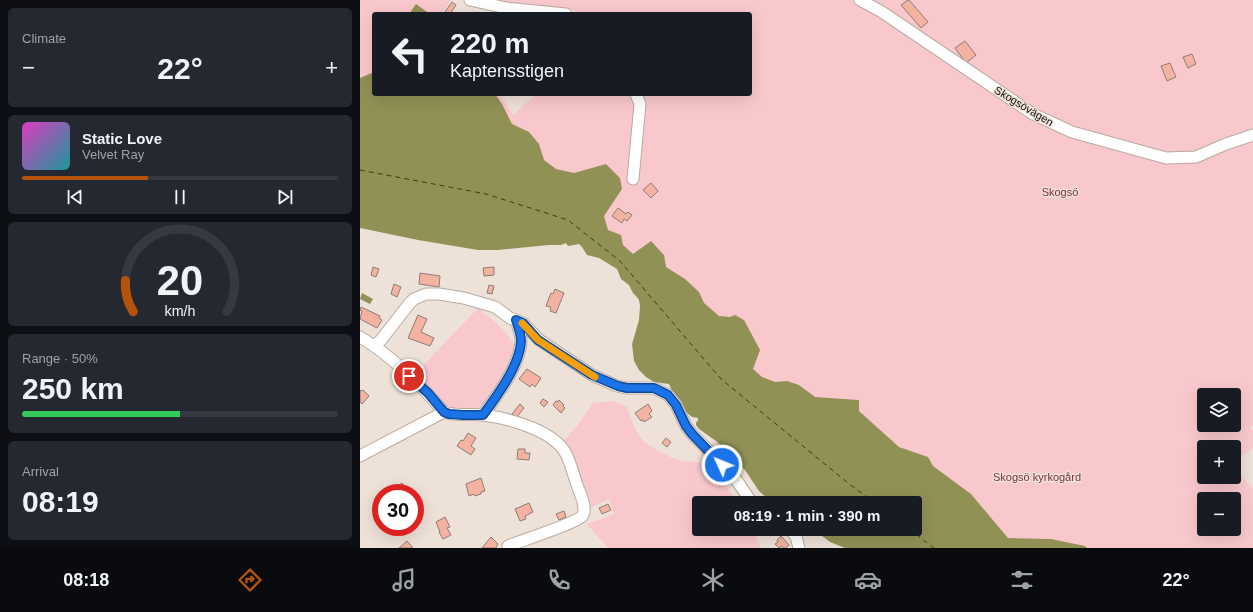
<!DOCTYPE html>
<meta charset="utf-8">
<style>
body{margin:0;font-family:Arial,sans-serif;background:#242831;color:#f1f3f6;height:100vh;display:flex;flex-direction:column;font-size:15px;white-space:nowrap}
*{box-sizing:border-box;margin:0}
p{font-size:13px;color:#9ea1a6}
.icon{flex:none;width:22px;height:22px;fill:none;stroke:currentColor;stroke-width:2;stroke-linecap:round;stroke-linejoin:round}
.map{position:relative;flex:1;overflow:hidden}
.sheet{display:flex;flex-direction:column;gap:8px;padding:8px;background:#0d0f14;width:360px}
.sheet>*{flex:none}
.banner{position:absolute;left:12px;top:12px;width:380px;height:84px;border-radius:4px;box-shadow:0 4px 16px #0002;background:#171b24;color:#f1f3f6;overflow:hidden}
.buttons{position:absolute;left:837px;top:388px;display:grid;gap:8px}
.buttons a{display:grid;place-items:center;width:44px;height:44px;border-radius:4px;background:#171b24;box-shadow:0 4px 16px #0002;font-size:20px}
.speed{position:absolute;left:12px;top:484px;display:flex;gap:8px;font-size:20px;font-weight:700;text-align:center}
.speed>*{display:grid;place-content:center;width:52px;height:52px;border-radius:50%;background:#171b24;box-shadow:0 4px 16px #0002;line-height:1}
.speed .limit{border:6px solid #d22;background:#fff;color:#111}
.pin{position:absolute;display:grid;place-items:center;width:34px;height:34px;color:#fff;margin:-17px;border:2px solid #fff;border-radius:50%;box-shadow:0 1px 4px #0007}
.me{position:absolute;width:44px;margin:-22px;rotate:314deg;stroke-linejoin:round;filter:drop-shadow(0 0 3px #0008)}
.turn{display:flex;align-items:center;gap:14px;height:84px;padding:0 12px;font-size:18px}
.turn .icon{width:52px;height:52px;stroke-width:2.5}
.turn b{display:block;font-size:28px;line-height:34px}
.big{font-size:30px;font-weight:700;line-height:1.1}
.sheet .widget{flex:1;display:flex;flex-direction:column;justify-content:center;gap:6px;min-width:0;padding:0 14px;border-radius:6px;background:#242831}
.sheet .dial{align-items:center;gap:0}
.dial svg{height:104px;overflow:visible;fill:none;stroke:#363941;stroke-width:7;stroke-linecap:round;text-anchor:middle}
.dial text{fill:#f1f3f6;stroke:none}
.song{display:flex;align-items:center;gap:12px}
.cover{width:48px;height:48px;border-radius:6px;background:linear-gradient(135deg,hsl(310 70% 55%),hsl(180 70% 35%))}
.played{height:4px;border-radius:2px;background:linear-gradient(90deg,#b45309 40%,#363941 40%)}
.keys{display:flex;justify-content:space-around;direction:ltr}
.heat{display:flex;justify-content:space-between;align-items:center;font-size:22px;direction:ltr}
.charge{height:6px;border-radius:3px;background:linear-gradient(90deg,#34c759 50%,#363941 0)}
.trip{position:absolute;left:332px;top:496px;width:230px;height:40px;border-radius:4px;background:#171b24;box-shadow:0 4px 16px #0002;font-weight:700;line-height:40px;text-align:center}
.tabs{display:flex;height:64px;justify-content:space-around;align-items:center;background:#090b0e;color:#9ea1a6}
.tabs .icon{width:28px;height:28px}
.tabs .current{color:#b45309}
.tabs b{font-size:18px;color:#f1f3f6}
main{display:flex;flex:1;min-height:0}
.map>svg:first-child{display:block}
.green{fill:#f9c8cc;fill-rule:evenodd}
.water{fill:#919156}
.lines{fill:none;stroke-linecap:round;stroke-linejoin:round}
.ferry{stroke:#3d3d0d;stroke-width:1;stroke-dasharray:5 4;stroke-linecap:butt}
.building{fill:#f3b3a0;stroke:#8c7d78}
.minor-casing{stroke:#b7aba1;stroke-width:13}
.minor{stroke:#fff;stroke-width:11}
.route-casing{stroke:#114b97;stroke-width:10}
.route{stroke:#1a73e8;stroke-width:7}
.slow{stroke:#f59e0b;stroke-width:7}
.labels{text-anchor:middle;stroke-width:3;stroke-linejoin:round;paint-order:stroke}
.street-label{font-size:11px;fill:#16120e;stroke:#eee1d7}
.park-label{font-size:11px;fill:#81313f;stroke:#eee1d7}
</style>
<main>
<section class="sheet">
<div class="widget"><p>Climate</p>
<div class="heat"><a>−</a><b class="big">22°</b><a>+</a></div>
</div>
<div class="widget">
<div class="song"><i class="cover"></i><div><b>Static Love</b><p>Velvet Ray</p></div></div>
<div class="played"></div>
<div class="keys"><svg class="icon" aria-label="previous" viewBox="0 0 24 24"><path d="M18 5L8 12l10 7zM5 5v14"/></svg><svg class="icon" aria-label="pause" viewBox="0 0 24 24"><path d="M8 5v14M16 5v14"/></svg><svg class="icon" aria-label="next" viewBox="0 0 24 24"><path d="M6 5l10 7-10 7zM19 5v14"/></svg></div>
</div>
<div class="widget dial"><svg viewBox="0 0 100 80">
<path d="M14 69A42 42 0 1 1 86 69"/>
<path d="M14 69A42 42 0 0 1 8 45" stroke="#b45309"/>
<text x="50" y="56" font-size="32" font-weight="700">20</text>
<text x="50" y="72" font-size="11">km/h</text>
</svg></div>
<div class="widget"><p>Range · 50%</p><b class="big">250 km</b><div class="charge"></div></div>
<div class="widget"><p>Arrival</p><b class="big">08:19</b></div>
</section>
<div class="map">
<svg width="893" height="548" viewBox="0 0 893 548">
<rect width="100%" height="100%" fill="#eee1d7"/>
<path class="green" d="M0 0H91L81 14H14V94H140L153 115 176 94H390V14H215V10L152 5 121 0H893V424L890 428 893 431V448L874 462V447H844V477H874V468L893 489V548H727L725 546 691 539 648 538 611 494 573 466 568 457 539 447 499 411 498 404 461 461 230 236 0 172ZM844 395H874V425H844ZM844 499H874V529H844Z
M118 308C135 322 146 328 156 349L151 364 125 405 117 409 108 410 89 408 81 405 54 375Z
M254 401 267 407C271 418 274 429 281 438 290 448 309 457 321 461 328 463 337 460 343 464 357 473 369 489 377 503H339V529H393L401 548H248L227 524 254 514 249 499 228 509 202 443 218 425 233 403Z"/>
<path class="water" d="M56 4 70 14H49Z
M14 72V94H135L142 104 152 124 169 132 179 144 184 160 196 169 214 173 246 164 260 178 262 189 244 216 248 230 261 235 263 245 273 254 291 241 304 255 306 267 325 279 339 292 344 303 359 316 370 317 375 315 384 320 400 350 393 369 402 377 415 382 427 381 439 385 455 397 499 400V411L539 447 568 457 573 466 611 494 648 538 691 539 725 546 727 548H485L470 542 453 529H555V503H412L399 491 385 470 356 441 339 429 336 425V422L338 421V418L332 417 327 413 322 404 313 393 309 384 294 382 286 377 279 370 274 361 272 344 279 320 280 306 279 300 276 296 273 293 269 285 261 279 257 269 239 258 227 255 222 247 219 244 208 246 206 243 201 245H189L138 250H118L58 240 0 228V78Z
M2 293 13 299 10 304 0 299Z"/>
<g class="lines">
<path class="ferry" d="M0 170 126 194 208 220 260 261 361 379 488 483 515 503
M549 529 574 548"/>
</g>
<path class="building" d="M548 0H549L568 22 561 28 541 5Z
M92 2 96 5 90 14H86L84 13Z
M605 41 616 55 606 63 595 48Z
M832 54 836 64 828 68 823 57Z
M810 63 816 77 807 81 801 66Z
M291 183 298 191 291 198 283 190Z
M258 208 266 214 268 212 272 215 267 221 264 219 262 223 252 216Z
M13 267 19 269 16 277 11 275Z
M134 267V275L124 276 123 268Z
M60 273 80 276 79 287 59 284Z
M34 284 41 287 37 297 31 294Z
M129 285 134 286 132 294 127 293Z
M195 289 204 293 196 313 190 311 191 307 186 306 191 293 193 294Z
M1 307 20 316 19 318 22 320 17 328 0 319 2 311 0 310Z
M58 315 67 319 61 332 74 338 70 346 48 338Z
M167 369 181 378 175 387 172 384 170 387 159 379Z
M0 390 1 391 3 390 9 396 2 404 0 402Z
M183 399 188 402 184 407 180 403Z
M199 400 204 405 203 406 205 408 201 413 193 405 196 401 198 402Z
M160 404 164 408 156 418 152 414Z
M288 404 292 411 289 414 292 417 284 422 283 420 281 421 275 413Z
M108 433 116 438 111 446 115 449 111 455 97 446 101 440 103 441Z
M306 438 311 442 307 447 302 443Z
M158 449H165V453H170L169 460 157 459Z
M121 478 125 491 121 492V494L115 496 114 494 109 496 106 484Z
M42 483 50 493H31L30 492Z
M169 503 173 512 165 516 166 519 160 521 155 509Z
M248 504 251 510 242 514 239 508Z
M204 511 206 517 199 520 196 514Z
M85 517 90 527 87 528 91 535 83 539 79 532H80L76 522Z
M421 536 429 545 426 548H424L422 546 419 548 415 544 418 542 417 540Z
M131 537 138 544 136 547 137 548H122Z
M47 541 53 548H39Z"/>
<g class="lines">
<g class="minor-casing">
<path id="minor" d="M110 0 146 8 206 14
M500 0 522 12 673 114 712 132 806 158 836 157 866 144 893 135
M273 179 280 104 276 94
M0 337C32 356 60 384 84 412L0 456
M14 346 21 340 49 304 54 299 66 294H79L104 298 135 307 150 318 163 323 178 339 232 375 257 386 267 388H294L308 395 316 405 326 426 332 434 373 475 392 503
M84 412C97 417 110 413 123 415 147 418 188 429 203 449 210 458 213 474 217 485 220 494 227 506 223 515 218 523 160 541 148 546
M123 415C137 396 160 365 161 341 161 334 158 326 156 320
M429 529 436 536 439 548"/>
</g>
<use href="#minor" class="minor"/>
</g>
<g class="lines">
<g class="route-casing">
<path id="route" d="M49 376 68 393 84 412 89 414 103 415H123C137 396 160 365 161 341 161 334 158 326 156 320L163 323 178 340 232 375 258 386 267 388H294L308 395 316 405 326 426 332 434 362 465"/>
</g>
<use href="#route" class="route"/>
<path class="slow" d="M162 323 178 340 235 377"/>
</g>
<g class="labels">
<g class="street-label">
<text transform="translate(664 106) rotate(31)" y="4">Skogsövägen</text>
</g>
<g class="park-label">
<text x="700" y="196">Skogsö</text>
<text x="677" y="481">Skogsö kyrkogård</text>
</g>
</g>
</svg>
<div class="buttons">
<a><svg class="icon" aria-label="layers" viewBox="0 0 24 24"><path d="M12 4l9 5-9 5-9-5zM3 14l9 5 9-5"/></svg></a>
<a>+</a>
<a>−</a>
</div>
<div class="speed"><div class="limit">30</div></div>
<div class="pin" style="left:49px;top:376px;background:#d93025"><svg class="icon" aria-label="arrive" viewBox="0 0 24 24"><path d="M6 21V4h12l-3 4 3 4H6"/></svg></div>
<svg class="me" style="left:362px;top:465px" viewBox="-20 -20 40 40"><circle r="17" fill="#1a73e8" stroke="#fff" stroke-width="3"/><path d="M0-11L8 9 0 5-8 9z" fill="#fff"/></svg>
<div class="trip">08:19 · 1 min · 390 m</div>
<div class="banner">
<div class="turn"><svg class="icon" aria-label="left" viewBox="0 0 24 24"><path d="M17 20v-9H6M10 6l-5 5 5 5"/></svg><div><b>220 m</b>Kaptensstigen</div></div>
</div>
</div>
</main>
<nav class="tabs">
<b>08:18</b>
<svg class="icon current" aria-label="directions" viewBox="0 0 24 24"><path d="M12 3l9 9-9 9-9-9zM9 14v-3h6M13 9l2 2-2 2"/></svg>
<svg class="icon" aria-label="music" viewBox="0 0 24 24"><path d="M9 18V5l10-2v13"/><circle cx="6" cy="18" r="3"/><circle cx="16" cy="16" r="3"/></svg>
<svg class="icon" aria-label="phone" viewBox="0 0 24 24"><path d="M5 4h4l2 5-3 2q2 4 5 5l2-3 5 2v4C11 20 4 13 5 4z"/></svg>
<svg class="icon" aria-label="climate" viewBox="0 0 24 24"><path d="M12 3v18M4 7l16 10M4 17L20 7"/></svg>
<svg class="icon" aria-label="car" viewBox="0 0 24 24"><path d="M5 17H2v-5l4-1 3-4h7l3 4 3 1v5h-3M9 17h6M6 11h13"/><circle cx="7" cy="17" r="2"/><circle cx="17" cy="17" r="2"/></svg>
<svg class="icon" aria-label="filters" viewBox="0 0 24 24"><path d="M4 7h16M4 17h16"/><circle cx="9" cy="7" r="2"/><circle cx="15" cy="17" r="2"/></svg>
<b>22°</b>
</nav>
